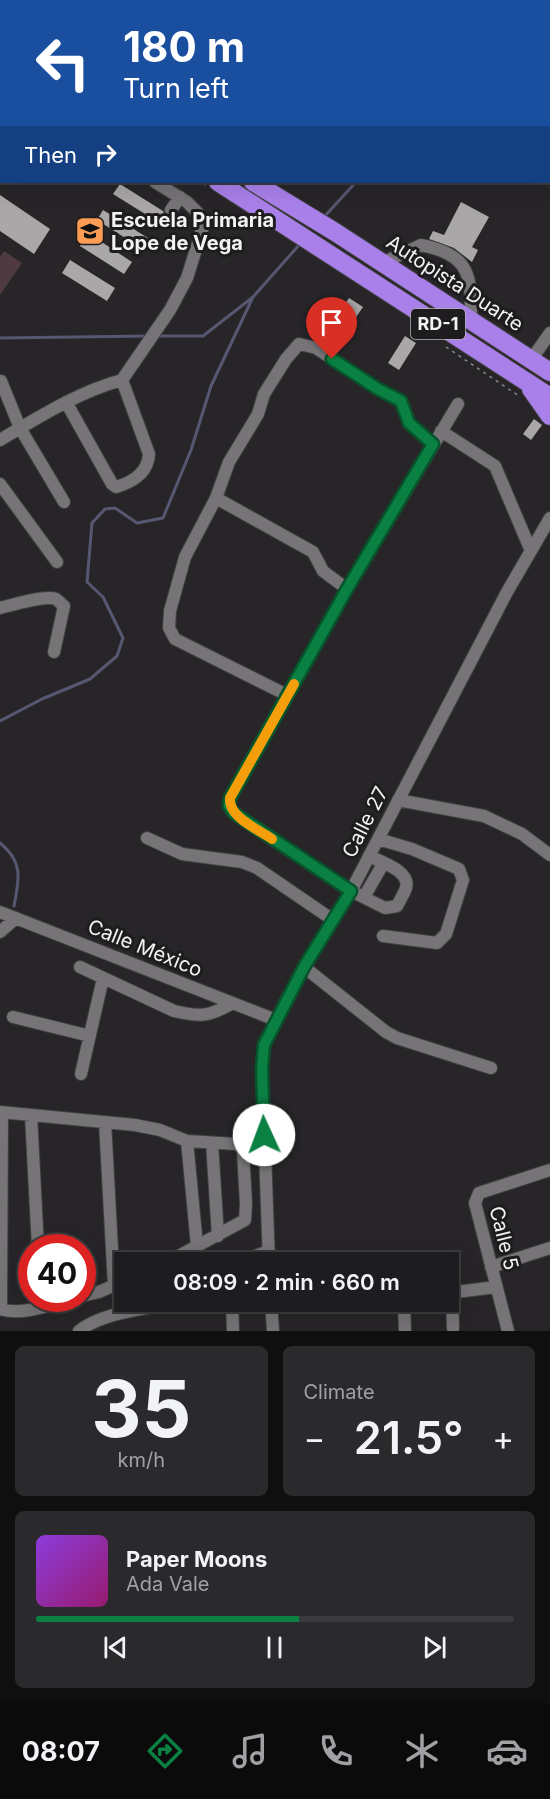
<!DOCTYPE html>
<meta charset="utf-8">
<style>
body{margin:0;font-family:Inter,sans-serif;background:#2a292b;color:#f1f3f6;height:100vh;display:flex;flex-direction:column;font-size:22px;white-space:nowrap}
*{box-sizing:border-box;margin:0}
p{font-size:20px;color:#a0a1a4}
.icon{flex:none;width:33px;height:33px;fill:none;stroke:currentColor;stroke-width:2;stroke-linecap:round;stroke-linejoin:round}
.map{position:relative;height:1331px;overflow:hidden}
.panel{display:flex;flex-direction:column;gap:15px;padding:15px;background:#100f10;flex:1}
.panel>*{flex:none}
.banner{position:absolute;left:0px;top:0px;width:550px;height:183px;box-shadow:0 6px 24px #0002,0 0 0 2px #3b3a3c;background:#1a4fa0;color:#fff;overflow:hidden}
.speed{position:absolute;left:18px;top:1234px;display:flex;gap:12px;font-size:30px;font-weight:700;text-align:center}
.speed>*{display:grid;place-content:center;width:78px;height:78px;border-radius:50%;background:#1d1c1e;box-shadow:0 6px 24px #0002,0 0 0 2px #3b3a3c;line-height:1}
.speed .limit{border:9px solid #d22;background:#fff;color:#111}
.pin{position:absolute;display:grid;place-items:center;width:51px;height:51px;color:#fff;margin:-62px -26px;border-radius:50% 50% 50% 0;rotate:-45deg;box-shadow:0 0 6px #0007}
.pin .icon{rotate:45deg}
.me{position:absolute;width:66px;margin:-33px;rotate:358deg;stroke-linejoin:round;filter:drop-shadow(0 0 4px #0008)}
.turn{display:flex;align-items:center;gap:21px;height:126px;padding:0 24px;font-size:27px}
.turn .icon{width:78px;height:78px;stroke-width:2.5}
.turn b{display:block;font-size:42px;line-height:51px}
.then{display:flex;align-items:center;height:57px;padding:0 24px;background:#0003;gap:12px;font-size:22px}
.big{font-size:45px;font-weight:600;line-height:1.1}
.panel .card{flex:1;display:flex;flex-direction:column;justify-content:center;gap:9px;min-width:0;padding:0 21px;border-radius:9px;background:#2a292b}
.panel .dial{align-items:center;gap:0}
.dial b{font-size:78px;line-height:1}
.song{display:flex;align-items:center;gap:18px}
.cover{width:72px;height:72px;border-radius:9px;background:linear-gradient(135deg,hsl(270 70% 55%),hsl(320 70% 35%))}
.played{height:6px;border-radius:3px;background:linear-gradient(90deg,#0b8043 55%,#3b3a3c 55%)}
.keys{display:flex;justify-content:space-around;direction:ltr}
.heat{display:flex;justify-content:space-between;align-items:center;font-size:33px;direction:ltr}
.panel .tiles{flex:1;display:grid;gap:15px;grid-template-columns:1fr 1fr}
.card:last-child{grid-column:span 2}
.trip{position:absolute;left:114px;top:1252px;width:345px;height:60px;border-radius:0px;background:#1d1c1e;box-shadow:0 6px 24px #0002,0 0 0 2px #3b3a3c;font-weight:600;line-height:60px;text-align:center}
.dock{display:flex;height:96px;justify-content:space-around;align-items:center;background:#0c0b0c;color:#a0a1a4}
.dock .icon{width:42px;height:42px}
.dock .on{color:#0b8043}
.dock b{font-size:27px;color:#f1f3f6}
.map>svg:first-child{display:block}
.green{fill:#4f3a41}
.lines{fill:none;stroke-linecap:round;stroke-linejoin:round}
.stream{stroke:#565872;stroke-width:3}
.building{fill:#aaa7a9}
.minor-casing{stroke:#424042;stroke-width:14}
.highway-casing{stroke:#424042;stroke-width:20}
.path{stroke:#8a898b;stroke-width:1.5;stroke-dasharray:3 4.5;stroke-linecap:butt}
.minor{stroke:#777477;stroke-width:12}
.highway{stroke:#a980ea;stroke-width:18}
.route-casing{stroke:#07532c;stroke-width:15}
.route{stroke:#0b8043;stroke-width:10}
.slow{stroke:#f59e0b;stroke-width:10}
.labels{text-anchor:middle;stroke-width:6;stroke-linejoin:round;paint-order:stroke}
.shield{fill:#1e1c1e;stroke:#b4b2b4;stroke-width:1.5}
.shield-label{font-size:18px;font-weight:bold;fill:#f4f3f4}
.poi-label{font-size:20px;font-weight:bold;fill:#f4f3f4;stroke:#1e1c1e;text-anchor:start}
.street-label{font-size:20px;fill:#f4f3f4;stroke:#1e1c1e}
</style>
<div class="map">
<svg width="550" height="1331" viewBox="0 0 550 1331">
<rect width="100%" height="100%" fill="#272528"/>
<path class="green" d="M0 0H392L2 2 1 9Z
M4 251 22 263 0 295V257Z"/>
<g class="lines">
<path class="stream" d="M549 139H550
M324 217 356 182
M158 336H203L253 297 300 244
M0 338 148 336
M0 721 42 699 90 679 117 656 123 638 103 597 87 582 92 523 105 509 115 508 137 523 163 518 191 450 211 386 253 297
M0 843C24 862 19 880 14 906"/>
</g>
<path class="building" d="M120 184 163 211 164 213 158 222 113 194Z
M0 195 50 229 34 254 0 231Z
M461 202 489 217 472 247 478 250 472 262 454 248 429 239 433 231 444 235Z
M103 210 148 238 141 248 97 220Z
M88 233 132 262 124 274 80 246Z
M70 260 115 288 107 301 62 273Z
M349 298 363 307 341 339 327 329Z
M405 336 416 343 399 370 388 363Z
M534 419 542 425 531 440 523 434Z"/>
<g class="lines">
<g class="minor-casing">
<path id="minor" d="M468 0 473 2
M529 0V2
M136 2 138 0
M549 19 550 18
M0 84 2 85
M171 210 180 197
M382 263 421 245C472 255 471 277 471 321
M531 360 550 333
M1 381 20 428 64 502
M66 402 112 484 116 487C133 482 148 473 149 454L122 380
M441 431 495 466 531 551
M0 440C39 417 78 392 122 380L170 310 187 278 202 230 198 213 187 202 155 182
M0 484 57 562
M216 498 313 552 323 571 347 589
M0 608C12 605 45 595 56 599 59 601 61 604 64 606L54 652
M287 695 175 639 169 628 170 611 185 557 216 498 229 462 258 414 264 394 286 359 299 344 316 348 378 389 401 401 409 423 433 444
M398 800 484 816 522 834 550 855
M147 838 182 854 242 862 257 868 333 920
M378 839 412 849 459 869 463 880 446 934 437 943 383 936
M369 856C381 862 411 871 406 888 404 894 400 900 397 906L385 908 351 891 233 813 229 806 230 798 347 589 458 404
M364 897 383 864
M0 912 276 1020
M0 932 16 918
M80 967 174 1011C200 1017 208 1017 231 1004
M304 967 386 1032 397 1038 491 1068
M13 1017 90 1036
M81 1074 103 978
M0 1112 135 1125 160 1130 187 1141
M31 1115 38 1248
M105 1122 114 1286
M187 1141 236 1144 241 1147 243 1151 246 1204 245 1220 197 1246Z
M212 1143 218 1236
M166 1263 197 1246
M235 1263 269 1251
M269 1263 262 1068 264 1045 276 1020 304 967 351 891 507 592 550 518
M491 1267 550 1248
M452 1292 453 1328
M448 1293 496 1287
M82 1296 99 1292 124 1281
M232 1302 233 1331
M271 1302 273 1331
M404 1302 405 1331
M0 1309C22 1316 50 1305 72 1299
M1 1309 2 1113
M79 1331C105 1311 140 1312 170 1302
M508 1331 475 1203 479 1193 550 1170"/>
</g>
<g class="highway-casing">
<path id="highway" d="M0 22 2 23
M0 43 2 44
M218 182 550 397
M253 182 335 232 550 372
M531 389 550 416"/>
</g>
<path class="path" d="M198 182 205 186
M446 347 519 396"/>
<use href="#minor" class="minor"/>
<use href="#highway" class="highway"/>
</g>
<g class="lines">
<g class="route-casing">
<path id="route" d="M264 1135 262 1068 264 1045 304 967 351 891 234 813 229 806 230 798 347 589 433 444 409 423 401 401 378 389 332 359"/>
</g>
<use href="#route" class="route"/>
<path class="slow" d="M272 839C258 829 228 817 230 798L294 684"/>
</g>
<defs>
<g id="school-square" transform="scale(1.5)"><rect x="-9" y="-9" width="18" height="18" rx="4" fill="#fd9d55" stroke="#1e1c1e"/><path d="M0-5L7-2L0 1L-7-2ZM-4 1L0 2.5L4 1V4Q0 6-4 4Z" fill="#111"/></g>
</defs>
<g fill-rule="evenodd">
<use href="#school-square" x="90" y="231"/>
</g>
<g class="labels">
<rect class="shield" x="411" y="309" width="54" height="30" rx="4.5"/>
<g class="shield-label">
<text x="438" y="330">RD-1</text>
</g>
<g class="poi-label">
<text x="111" y="227">Escuela Primaria<tspan x="111" dy="23">Lope de Vega</tspan></text>
</g>
<g class="street-label">
<text transform="translate(455 283) rotate(33)" y="7">Autopista Duarte</text>
<text transform="translate(365 822) rotate(-63)" y="7">Calle 27</text>
<text transform="translate(145 948) rotate(22)" y="7">Calle México</text>
<text transform="translate(504 1238) rotate(76)" y="7">Calle 5</text>
</g>
</g>
</svg>
<div class="speed"><div class="limit">40</div></div>
<div class="pin" style="left:332px;top:359px;background:#d93025"><svg class="icon" aria-label="arrive" viewBox="0 0 24 24"><path d="M6 21V4h12l-3 4 3 4H6"/></svg></div>
<svg class="me" style="left:264px;top:1135px" viewBox="-20 -20 40 40"><circle r="19" fill="#fff"/><path d="M0-13L10 11 0 6-10 11z" fill="#0b8043"/></svg>
<div class="trip">08:09 · 2 min · 660 m</div>
<div class="banner">
<div class="turn"><svg class="icon" aria-label="left" viewBox="0 0 24 24"><path d="M17 20v-9H6M10 6l-5 5 5 5"/></svg><div><b>180 m</b>Turn left</div></div>
<div class="then">Then<svg class="icon" aria-label="right" viewBox="0 0 24 24"><path d="M7 20v-9h11M14 6l5 5-5 5"/></svg></div>
</div>
</div>
<section class="panel">
<div class="tiles">
<div class="card dial"><b>35</b><p>km/h</p></div>
<div class="card"><p>Climate</p>
<div class="heat"><a>−</a><b class="big">21.5°</b><a>+</a></div>
</div>
<div class="card">
<div class="song"><i class="cover"></i><div><b>Paper Moons</b><p>Ada Vale</p></div></div>
<div class="played"></div>
<div class="keys"><svg class="icon" aria-label="previous" viewBox="0 0 24 24"><path d="M18 5L8 12l10 7zM5 5v14"/></svg><svg class="icon" aria-label="pause" viewBox="0 0 24 24"><path d="M8 5v14M16 5v14"/></svg><svg class="icon" aria-label="next" viewBox="0 0 24 24"><path d="M6 5l10 7-10 7zM19 5v14"/></svg></div>
</div>
</div>
</section>
<nav class="dock">
<b>08:07</b>
<svg class="icon on" aria-label="directions" viewBox="0 0 24 24"><path d="M12 3l9 9-9 9-9-9zM9 14v-3h6M13 9l2 2-2 2"/></svg>
<svg class="icon" aria-label="music" viewBox="0 0 24 24"><path d="M9 18V5l10-2v13"/><circle cx="6" cy="18" r="3"/><circle cx="16" cy="16" r="3"/></svg>
<svg class="icon" aria-label="phone" viewBox="0 0 24 24"><path d="M5 4h4l2 5-3 2q2 4 5 5l2-3 5 2v4C11 20 4 13 5 4z"/></svg>
<svg class="icon" aria-label="climate" viewBox="0 0 24 24"><path d="M12 3v18M4 7l16 10M4 17L20 7"/></svg>
<svg class="icon" aria-label="car" viewBox="0 0 24 24"><path d="M5 17H2v-5l4-1 3-4h7l3 4 3 1v5h-3M9 17h6M6 11h13"/><circle cx="7" cy="17" r="2"/><circle cx="17" cy="17" r="2"/></svg>
</nav>
